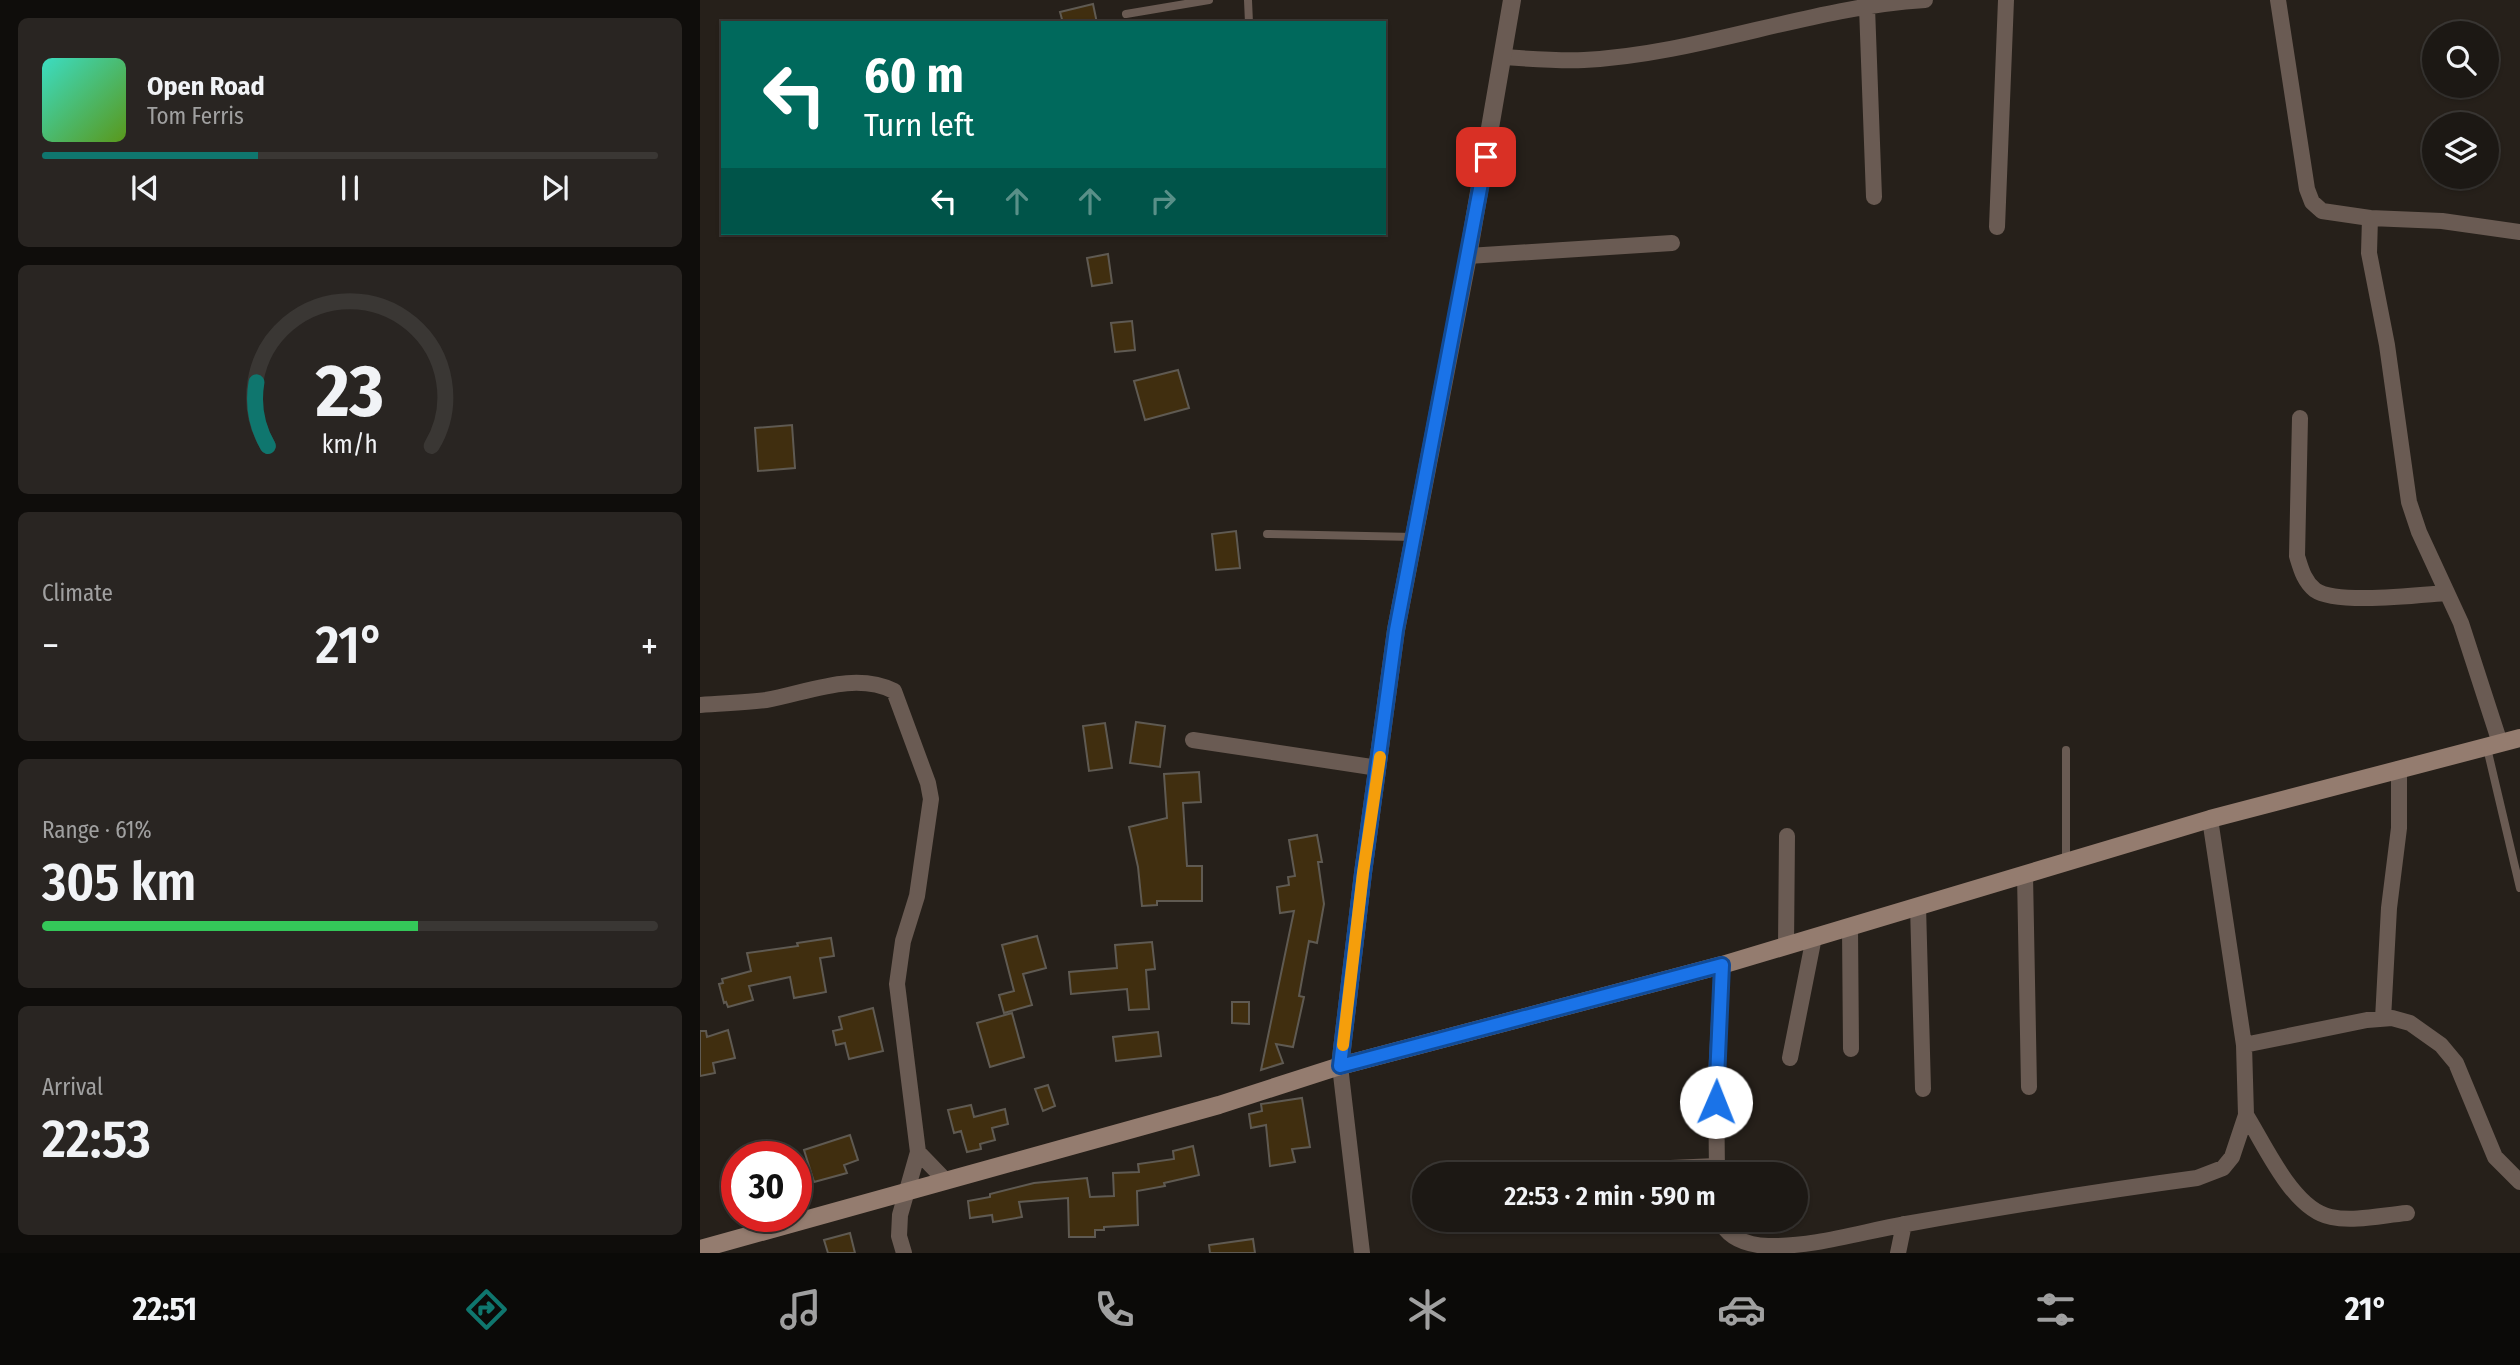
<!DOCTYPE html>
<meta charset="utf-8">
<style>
body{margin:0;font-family:"Fira Sans Condensed",sans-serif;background:#292522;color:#f1f3f6;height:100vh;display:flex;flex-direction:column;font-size:26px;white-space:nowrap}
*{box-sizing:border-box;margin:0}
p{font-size:23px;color:#a0a0a0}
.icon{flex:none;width:38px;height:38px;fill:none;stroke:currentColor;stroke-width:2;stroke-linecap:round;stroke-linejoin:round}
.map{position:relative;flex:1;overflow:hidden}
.side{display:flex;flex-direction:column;gap:18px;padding:18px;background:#0f0d0b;width:700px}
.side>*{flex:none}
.top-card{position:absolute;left:21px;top:21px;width:665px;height:214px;border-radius:0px;box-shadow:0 2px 5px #0004,0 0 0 2px #3a3734;background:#00695c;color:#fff;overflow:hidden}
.fabs{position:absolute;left:1722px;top:21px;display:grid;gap:14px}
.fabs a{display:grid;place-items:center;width:77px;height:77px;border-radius:50%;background:#1c1814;box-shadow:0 2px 5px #0004,0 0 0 2px #3a3734;font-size:35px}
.speed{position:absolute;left:21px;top:1141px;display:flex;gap:14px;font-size:35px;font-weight:700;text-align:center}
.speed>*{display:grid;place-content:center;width:91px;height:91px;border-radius:50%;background:#1c1814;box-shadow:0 2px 5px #0004,0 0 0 2px #3a3734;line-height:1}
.speed .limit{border:10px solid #d22;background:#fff;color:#111}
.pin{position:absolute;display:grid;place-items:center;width:60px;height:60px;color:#fff;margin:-30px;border-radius:14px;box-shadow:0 4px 10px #0006}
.me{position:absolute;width:77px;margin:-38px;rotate:1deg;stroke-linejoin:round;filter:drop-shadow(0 0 5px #0008)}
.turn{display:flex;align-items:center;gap:24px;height:147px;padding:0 28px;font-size:32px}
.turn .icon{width:91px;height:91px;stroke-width:2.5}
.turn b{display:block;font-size:49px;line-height:60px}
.lanes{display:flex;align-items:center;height:66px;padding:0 28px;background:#0003;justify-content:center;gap:35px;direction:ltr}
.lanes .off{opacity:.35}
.big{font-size:52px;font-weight:600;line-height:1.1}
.side .card{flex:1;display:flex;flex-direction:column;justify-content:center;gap:10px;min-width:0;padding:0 24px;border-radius:10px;background:#292522}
.side .dial{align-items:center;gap:0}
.dial svg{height:182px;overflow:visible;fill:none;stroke:#3a3734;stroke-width:7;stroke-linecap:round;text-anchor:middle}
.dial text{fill:#f1f3f6;stroke:none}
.song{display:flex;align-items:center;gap:21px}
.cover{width:84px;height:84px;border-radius:10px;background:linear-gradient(135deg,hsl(170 70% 55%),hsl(90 70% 35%))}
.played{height:7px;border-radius:4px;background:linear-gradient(90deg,#0f766e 35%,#3a3734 35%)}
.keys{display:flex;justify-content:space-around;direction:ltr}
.heat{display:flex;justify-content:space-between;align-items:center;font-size:38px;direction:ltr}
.charge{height:10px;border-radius:5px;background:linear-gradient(90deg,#34c759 61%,#3a3734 0)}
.trip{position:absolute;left:712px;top:1162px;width:396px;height:70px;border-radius:35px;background:#1c1814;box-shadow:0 2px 5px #0004,0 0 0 2px #3a3734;font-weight:600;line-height:70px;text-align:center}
.menu{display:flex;height:112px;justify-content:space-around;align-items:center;background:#0b0a08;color:#a0a0a0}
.menu .icon{width:49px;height:49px}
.menu .current{color:#0f766e}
.menu b{font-size:32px;color:#f1f3f6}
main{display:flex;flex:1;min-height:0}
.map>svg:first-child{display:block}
.building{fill:#402e0f;stroke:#5f5a52;stroke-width:2}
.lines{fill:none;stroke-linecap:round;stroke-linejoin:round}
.service{stroke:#6a5b53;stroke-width:8}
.minor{stroke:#6a5b53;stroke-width:16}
.tertiary{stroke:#6a5b53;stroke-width:18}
.secondary{stroke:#947c6f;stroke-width:18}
.route-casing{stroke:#114b97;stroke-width:18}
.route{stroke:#1a73e8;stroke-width:12}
.slow{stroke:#f59e0b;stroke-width:12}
</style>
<main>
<section class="side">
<div class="card">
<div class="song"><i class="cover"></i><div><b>Open Road</b><p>Tom Ferris</p></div></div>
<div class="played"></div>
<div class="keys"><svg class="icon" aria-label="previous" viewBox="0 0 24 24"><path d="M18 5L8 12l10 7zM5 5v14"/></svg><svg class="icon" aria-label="pause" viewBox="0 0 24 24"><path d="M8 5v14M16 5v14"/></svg><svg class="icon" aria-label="next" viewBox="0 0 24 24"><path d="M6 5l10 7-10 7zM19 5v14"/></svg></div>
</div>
<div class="card dial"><svg viewBox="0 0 100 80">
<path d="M14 69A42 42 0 1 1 86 69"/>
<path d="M14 69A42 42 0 0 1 9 41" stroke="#0f766e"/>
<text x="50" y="56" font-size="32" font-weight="700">23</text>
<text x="50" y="72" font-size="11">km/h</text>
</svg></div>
<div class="card"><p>Climate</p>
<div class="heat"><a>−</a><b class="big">21°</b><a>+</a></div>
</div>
<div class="card"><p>Range · 61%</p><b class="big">305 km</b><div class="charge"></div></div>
<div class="card"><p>Arrival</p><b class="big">22:53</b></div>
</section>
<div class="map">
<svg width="1820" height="1253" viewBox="0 0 1820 1253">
<rect width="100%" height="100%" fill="#26201a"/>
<path class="building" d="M393 4 397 23H363L360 12Z
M408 254 412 283 392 286 387 258Z
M432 321 435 350 415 352 411 323Z
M478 370 489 408 445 420 434 381Z
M92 425 95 468 58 471 55 428Z
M536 531 540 568 516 570 512 534Z
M436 722 465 726 460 767 430 763Z
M405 723 412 768 389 771 383 726Z
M499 772 501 802 483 803 487 866H502V901H457V905L442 906 438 867 429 827 467 818 464 774Z
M617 835 622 862H618L624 904 617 943 609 941 599 996 604 997 593 1047 576 1044 583 1063 561 1070 594 911 580 913 577 887 589 885 588 877 595 876 589 840Z
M337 936 346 968 323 974 332 1005 304 1013 299 995 314 991 302 945Z
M131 938 134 956 120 958 126 992 94 998 90 977 49 986 53 1000 28 1007 26 1002 24 1003 19 984 23 983 22 979 51 971 47 953 98 946 97 943Z
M452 942 455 969 446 970 449 1009 429 1010 427 989 371 994 369 972 417 968 415 945Z
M532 1002H549V1024L532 1023Z
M173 1008 183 1051 149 1059 145 1043 136 1045 133 1031 142 1029 139 1017Z
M312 1013 324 1057 290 1067 277 1023Z
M28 1030 35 1058 13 1063 15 1073 0 1076V1031H6L7 1037Z
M458 1032 461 1056 416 1061 413 1037Z
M348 1085 355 1106 343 1111 335 1089Z
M602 1098 610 1147 592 1149 595 1162 570 1166 566 1125 551 1128 549 1114 562 1111 561 1104Z
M271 1105 274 1117 305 1109 308 1124 292 1128 295 1140 280 1144 281 1149 267 1152 261 1131 254 1133 248 1110Z
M150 1135 158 1160 144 1165 147 1173 114 1182 104 1150Z
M493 1146 499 1175 464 1183 465 1186 437 1191 438 1225 404 1227V1230H395V1237H369L368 1198 319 1202 322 1217 293 1222 292 1215 270 1218 268 1201 290 1197V1194L334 1183 387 1178 390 1197 414 1196 413 1173 439 1172 438 1164 474 1159 473 1151Z
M150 1233 155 1253H128L124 1240Z
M553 1239 555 1253H510L509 1245Z"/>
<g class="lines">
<path class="service" d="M548 0 549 23
M426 14 509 0
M567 534 714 537
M1787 748 1820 888
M1366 750V863
M879 1174 925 1166 1016 1162"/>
<path class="minor" d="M1578 0 1607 189 1612 202 1622 211 1670 218
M1167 7 1174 197
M804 57C830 59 857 61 884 60 1000 54 1109 7 1225 0
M1297 227 1306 0
M768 256 972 243
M1600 418 1597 556C1601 569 1604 581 1615 590 1636 605 1718 595 1747 593
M0 705C22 703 44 703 66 700 107 693 154 671 194 691L228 783 231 799 217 896 203 941 197 984 218 1152 200 1215 199 1236 204 1253
M493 740 678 768
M1800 743 1761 623 1719 532 1709 502 1687 345 1669 253 1670 218 1742 221 1820 232
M1325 875 1329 1087
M1218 906 1223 1089
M1150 928 1151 1049
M1086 946 1087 836
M1683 1019 1689 908 1699 828V769
M1544 1045 1667 1020 1692 1018 1710 1023 1741 1045 1756 1063 1795 1157 1820 1182
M1090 1058 1114 937
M640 1066 662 1253
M1546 1115C1565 1145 1593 1210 1631 1217 1654 1222 1683 1215 1707 1213
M218 1152 246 1181
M1017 1174 1016 1077 1022 965
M1020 1220C1028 1239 1049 1245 1068 1246 1114 1247 1161 1232 1206 1224 1302 1207 1400 1191 1497 1178L1523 1168 1532 1157 1546 1115 1544 1045 1510 819
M1198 1253 1204 1224"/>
<path class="tertiary" d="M640 1066 663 873 696 630 768 256 812 0"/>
<path class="secondary" d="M0 1249 519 1105 640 1066 1022 965 1510 819 1820 738"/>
</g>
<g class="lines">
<g class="route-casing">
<path id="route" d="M786 157 696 630 663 873 640 1066 1022 965 1016 1102"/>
</g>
<use href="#route" class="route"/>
<path class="slow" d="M643 1045 663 873 680 757"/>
</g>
</svg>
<div class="fabs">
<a><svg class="icon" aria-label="search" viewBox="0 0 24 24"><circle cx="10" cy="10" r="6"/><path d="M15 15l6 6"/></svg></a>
<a><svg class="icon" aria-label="layers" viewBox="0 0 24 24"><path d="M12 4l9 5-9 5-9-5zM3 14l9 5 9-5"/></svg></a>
</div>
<div class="speed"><div class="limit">30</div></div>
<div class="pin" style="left:786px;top:157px;background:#d93025"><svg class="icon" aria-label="arrive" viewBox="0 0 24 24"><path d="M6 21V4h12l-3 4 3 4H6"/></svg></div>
<svg class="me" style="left:1016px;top:1102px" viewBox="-20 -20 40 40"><circle r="19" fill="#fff"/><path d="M0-13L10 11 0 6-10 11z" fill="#1a73e8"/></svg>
<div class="trip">22:53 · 2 min · 590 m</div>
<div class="top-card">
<div class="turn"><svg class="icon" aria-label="left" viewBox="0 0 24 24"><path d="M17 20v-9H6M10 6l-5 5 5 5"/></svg><div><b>60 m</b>Turn left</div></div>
<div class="lanes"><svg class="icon" aria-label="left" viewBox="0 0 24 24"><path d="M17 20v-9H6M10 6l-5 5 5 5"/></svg><svg class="icon off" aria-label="ahead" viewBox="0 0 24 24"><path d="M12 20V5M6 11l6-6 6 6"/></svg><svg class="icon off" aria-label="ahead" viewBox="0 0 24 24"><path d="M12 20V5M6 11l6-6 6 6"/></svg><svg class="icon off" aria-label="right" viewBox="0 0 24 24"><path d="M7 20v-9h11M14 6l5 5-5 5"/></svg></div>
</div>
</div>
</main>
<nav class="menu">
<b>22:51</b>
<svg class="icon current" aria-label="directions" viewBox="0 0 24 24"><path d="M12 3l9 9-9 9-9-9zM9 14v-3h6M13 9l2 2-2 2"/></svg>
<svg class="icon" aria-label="music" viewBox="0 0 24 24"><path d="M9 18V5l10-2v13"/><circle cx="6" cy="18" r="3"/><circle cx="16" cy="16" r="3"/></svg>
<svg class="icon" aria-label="phone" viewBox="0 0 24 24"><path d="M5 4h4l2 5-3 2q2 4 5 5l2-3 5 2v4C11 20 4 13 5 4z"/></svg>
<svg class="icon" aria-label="climate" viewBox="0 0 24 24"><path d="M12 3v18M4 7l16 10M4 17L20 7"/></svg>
<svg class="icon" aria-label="car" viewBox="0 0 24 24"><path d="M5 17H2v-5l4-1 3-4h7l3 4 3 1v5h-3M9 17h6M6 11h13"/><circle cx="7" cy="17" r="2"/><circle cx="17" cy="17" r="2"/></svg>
<svg class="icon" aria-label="filters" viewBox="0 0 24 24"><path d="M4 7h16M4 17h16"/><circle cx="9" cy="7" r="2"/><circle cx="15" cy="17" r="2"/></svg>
<b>21°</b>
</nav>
